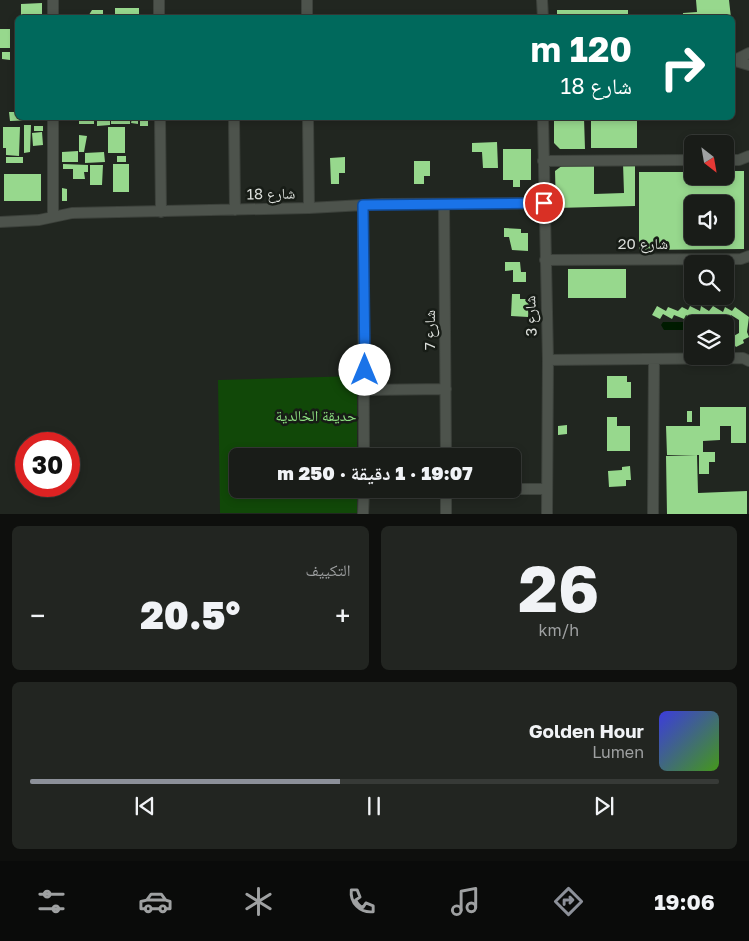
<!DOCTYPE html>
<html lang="ar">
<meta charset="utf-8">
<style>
body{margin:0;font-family:"Golos Text","Noto Naskh Arabic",sans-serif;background:#222521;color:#f1f3f6;direction:rtl;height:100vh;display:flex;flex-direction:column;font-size:19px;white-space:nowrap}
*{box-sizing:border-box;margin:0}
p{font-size:16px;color:#9fa1a2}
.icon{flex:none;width:28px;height:28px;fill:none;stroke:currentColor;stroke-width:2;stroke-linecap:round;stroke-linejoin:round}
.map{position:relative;height:514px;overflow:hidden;direction:ltr}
.drawer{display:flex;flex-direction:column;gap:12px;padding:12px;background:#0e0f0d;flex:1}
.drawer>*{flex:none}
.top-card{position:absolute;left:15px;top:15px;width:720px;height:105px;border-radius:8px;box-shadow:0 2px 8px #0003,0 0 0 1px #373a37;direction:rtl;background:#00695c;color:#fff;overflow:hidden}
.needle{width:32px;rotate:149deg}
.controls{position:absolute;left:684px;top:135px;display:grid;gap:10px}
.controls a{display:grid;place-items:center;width:50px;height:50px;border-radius:8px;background:#191c18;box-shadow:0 2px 8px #0003,0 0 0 1px #373a37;font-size:25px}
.speed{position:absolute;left:15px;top:432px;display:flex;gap:10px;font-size:25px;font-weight:700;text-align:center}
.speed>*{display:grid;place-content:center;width:65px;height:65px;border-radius:50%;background:#191c18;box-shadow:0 2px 8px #0003,0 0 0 1px #373a37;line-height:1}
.speed .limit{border:8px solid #d22;background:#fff;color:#111}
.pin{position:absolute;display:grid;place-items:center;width:42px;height:42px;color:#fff;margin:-21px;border:2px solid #fff;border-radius:50%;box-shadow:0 1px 5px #0007}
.me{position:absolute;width:55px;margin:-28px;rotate:0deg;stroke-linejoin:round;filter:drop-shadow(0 0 4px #0008)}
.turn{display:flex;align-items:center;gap:18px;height:105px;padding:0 20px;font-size:22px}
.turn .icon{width:65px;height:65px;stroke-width:2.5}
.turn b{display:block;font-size:35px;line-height:42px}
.big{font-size:38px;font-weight:800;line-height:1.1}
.drawer .widget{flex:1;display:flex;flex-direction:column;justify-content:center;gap:8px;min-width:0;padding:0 18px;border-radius:8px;background:#222521}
.drawer .dial{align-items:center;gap:0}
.dial b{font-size:65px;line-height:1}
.song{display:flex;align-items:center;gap:15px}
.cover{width:60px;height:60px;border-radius:8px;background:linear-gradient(135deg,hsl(240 70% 55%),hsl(100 70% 35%))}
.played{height:5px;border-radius:2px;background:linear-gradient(90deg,#8c9099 45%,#373a37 45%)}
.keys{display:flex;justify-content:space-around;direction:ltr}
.heat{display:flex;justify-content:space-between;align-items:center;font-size:28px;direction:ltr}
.drawer .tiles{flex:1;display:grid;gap:12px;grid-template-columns:1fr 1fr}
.widget:last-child{grid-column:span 2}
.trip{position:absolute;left:229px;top:448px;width:292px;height:50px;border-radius:8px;background:#191c18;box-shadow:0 2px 8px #0003,0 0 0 1px #373a37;font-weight:800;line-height:50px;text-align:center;direction:rtl}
.dock{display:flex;height:80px;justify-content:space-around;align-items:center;background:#0a0b0a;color:#9fa1a2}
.dock .icon{width:35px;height:35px}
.dock .current{color:#8c9099}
.dock b{font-size:22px;color:#f1f3f6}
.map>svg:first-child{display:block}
.green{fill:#114808}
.water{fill:#001b00}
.building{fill:#97d88d;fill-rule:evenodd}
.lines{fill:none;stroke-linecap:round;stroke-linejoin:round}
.street-casing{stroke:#3c413b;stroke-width:12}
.street{stroke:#4d534c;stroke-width:10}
.route-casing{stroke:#114b97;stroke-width:12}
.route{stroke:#1a73e8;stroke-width:9}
.labels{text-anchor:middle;stroke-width:5;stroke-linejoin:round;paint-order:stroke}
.street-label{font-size:15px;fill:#dbdeda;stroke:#171c16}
.park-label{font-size:15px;fill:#8de081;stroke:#171c16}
</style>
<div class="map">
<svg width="749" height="514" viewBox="0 0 749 514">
<rect width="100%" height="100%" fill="#212620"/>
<path class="green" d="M686 315 693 320 697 315 705 322V324H692V334L687 337 683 333 688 326 684 319Z
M357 376V456H238V489H357V513H220L218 380Z"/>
<path class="water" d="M663 322H685L688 326 684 330H664L661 325Z"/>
<path class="building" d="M696 0H729L731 18H683V13L697 12Z
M42 3V18H21V4Z
M115 8H139V18H115Z
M92 10H103V18H87Z
M557 10H628V18H557Z
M0 29H10V48H0Z
M2 52H10V60L2 59Z
M14 95H18V118H34V120L10 121 9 112H15Z
M79 118H94V124H79Z
M97 118H110V125L97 126Z
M111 118H130V124H111Z
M132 118H138V124L131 123Z
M140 118H148V126H140Z
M554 118H584L585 149H560L554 143Z
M591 118H637V148H591Z
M24 125H31L30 152 24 153Z
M34 126H43V131H34Z
M3 127H20L19 156 6 155V148H3Z
M108 127H125V153H108Z
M42 132 43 145 33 146 32 133Z
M79 135 87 136 84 152H79Z
M497 142 498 168H483L482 152H472V143Z
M503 149H531V180H520V187H513V180H503Z
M78 151V162H62V152Z
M104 152 105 162 85 163V153Z
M117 156H126V162H117Z
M6 157H23V163H6Z
M345 157V173H339V184H331L330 158Z
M414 161H430V176H424V184H414Z
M623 163H635V206L556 208 555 171 563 165 594 164V194L624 193Z
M63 164 88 165V172H84L85 179H73V169H63Z
M113 164H129V192H113Z
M90 165H103L102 185H90Z
M725 171H744V249L639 250V172H692V176H725ZM692 204H725V236H692Z
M4 174H41V201H4Z
M62 188 67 189V201H62Z
M504 228 521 229V233H528V251L512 250 509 237H504Z
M505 262H520L521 272H526V282H513V270L505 271Z
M568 269H626V298H568Z
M512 294H520V299H529L528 317 511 316Z
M657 306 666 311 668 307 678 311 682 307 688 310 690 306 700 311 701 306 709 311 713 306 723 312 725 307 732 311 735 307 749 317 747 332 749 337 743 340 744 343 736 347 733 343 725 348V336L728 334 730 338 739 333V320L731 315 728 319 720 316 717 319 708 316 705 320 697 315 693 320 686 315 684 319 674 315 672 319 663 314 660 319 652 315Z
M607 376H627V382H631V398H607Z
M700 407H746V443H731V426H720V440L703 441V452H715V462H709V474H699V455H667L666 426H700Z
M687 411H692V422H687Z
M607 417H617V426H630V451H607Z
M567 425V434L558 435V426Z
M697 455 698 493 747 491V514H667L666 456Z
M630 466 631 480H626V486L609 487 608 471 622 470V467Z"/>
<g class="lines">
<g class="street-casing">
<path id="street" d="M53 0V18
M159 0V18
M307 0V18
M542 0 543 18
M732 60 749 65
M735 60 749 53
M53 118V216
M160 118 161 212
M234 118 235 210
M308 118 309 208
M543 118 548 360 547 514
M725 160H739L749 156
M543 161 692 160
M444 204 446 456
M363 205 364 456
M0 222 39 220 72 213 309 208 382 204 544 203
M545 260 741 259 749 256
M548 360 743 358 749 361
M365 390 446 389
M446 489V514
M503 489H547
M363 514 364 489
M653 514 654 360"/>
</g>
<use href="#street" class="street"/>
</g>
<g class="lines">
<g class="route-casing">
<path id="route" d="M365 370 363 205 544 203"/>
</g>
<use href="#route" class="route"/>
</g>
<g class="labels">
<g class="street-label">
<text transform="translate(271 194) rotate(-1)" y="5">شارع 18</text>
<text x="643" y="249">شارع 20</text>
<text transform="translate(531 316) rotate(-92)" y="5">شارع 3</text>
<text transform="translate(430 330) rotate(-90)" y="5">شارع 7</text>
</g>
<g class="park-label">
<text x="316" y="421">حديقة الخالدية</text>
</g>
</g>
</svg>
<div class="controls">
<a><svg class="needle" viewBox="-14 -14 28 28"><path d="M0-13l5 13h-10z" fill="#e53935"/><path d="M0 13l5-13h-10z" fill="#9fa1a2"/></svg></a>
<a><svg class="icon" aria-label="sound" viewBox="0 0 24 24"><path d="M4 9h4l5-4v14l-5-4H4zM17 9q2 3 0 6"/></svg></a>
<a><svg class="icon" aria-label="search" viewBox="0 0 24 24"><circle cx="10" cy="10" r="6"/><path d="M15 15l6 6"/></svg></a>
<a><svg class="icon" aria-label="layers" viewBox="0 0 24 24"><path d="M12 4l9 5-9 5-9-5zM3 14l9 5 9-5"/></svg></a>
</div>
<div class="speed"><div class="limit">30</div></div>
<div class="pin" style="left:544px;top:203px;background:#d93025"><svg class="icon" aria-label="arrive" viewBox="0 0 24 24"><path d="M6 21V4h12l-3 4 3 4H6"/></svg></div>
<svg class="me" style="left:365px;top:370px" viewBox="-20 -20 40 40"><circle r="19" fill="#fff"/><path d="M0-13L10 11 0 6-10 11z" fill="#1a73e8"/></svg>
<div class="trip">19:07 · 1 دقيقة · 250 m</div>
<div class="top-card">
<div class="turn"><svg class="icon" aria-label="right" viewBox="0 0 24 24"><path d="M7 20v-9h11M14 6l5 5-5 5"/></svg><div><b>120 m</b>شارع 18</div></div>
</div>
</div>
<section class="drawer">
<div class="tiles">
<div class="widget dial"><b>26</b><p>km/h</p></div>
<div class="widget"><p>التكييف</p>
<div class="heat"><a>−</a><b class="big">20.5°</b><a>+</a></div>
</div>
<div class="widget">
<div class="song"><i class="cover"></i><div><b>Golden Hour</b><p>Lumen</p></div></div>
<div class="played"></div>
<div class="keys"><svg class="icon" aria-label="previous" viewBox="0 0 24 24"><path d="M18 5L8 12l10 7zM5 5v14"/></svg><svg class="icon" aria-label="pause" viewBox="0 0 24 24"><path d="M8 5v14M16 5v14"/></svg><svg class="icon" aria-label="next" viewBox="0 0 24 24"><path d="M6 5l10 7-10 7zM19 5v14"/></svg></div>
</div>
</div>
</section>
<nav class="dock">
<b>19:06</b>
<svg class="icon current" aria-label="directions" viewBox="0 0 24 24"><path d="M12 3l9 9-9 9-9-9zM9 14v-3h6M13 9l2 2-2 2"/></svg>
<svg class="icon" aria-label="music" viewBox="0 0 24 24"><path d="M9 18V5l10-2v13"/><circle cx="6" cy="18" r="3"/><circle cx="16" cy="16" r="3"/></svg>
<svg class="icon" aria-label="phone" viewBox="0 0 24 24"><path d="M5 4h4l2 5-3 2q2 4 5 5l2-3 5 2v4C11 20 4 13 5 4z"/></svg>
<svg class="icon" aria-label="climate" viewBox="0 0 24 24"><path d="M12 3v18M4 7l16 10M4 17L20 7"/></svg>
<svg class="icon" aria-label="car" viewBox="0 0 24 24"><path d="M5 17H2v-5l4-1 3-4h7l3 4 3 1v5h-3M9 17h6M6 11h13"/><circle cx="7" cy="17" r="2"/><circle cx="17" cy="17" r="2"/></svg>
<svg class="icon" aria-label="filters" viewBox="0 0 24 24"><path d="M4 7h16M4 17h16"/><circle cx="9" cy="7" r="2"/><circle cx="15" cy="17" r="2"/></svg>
</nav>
